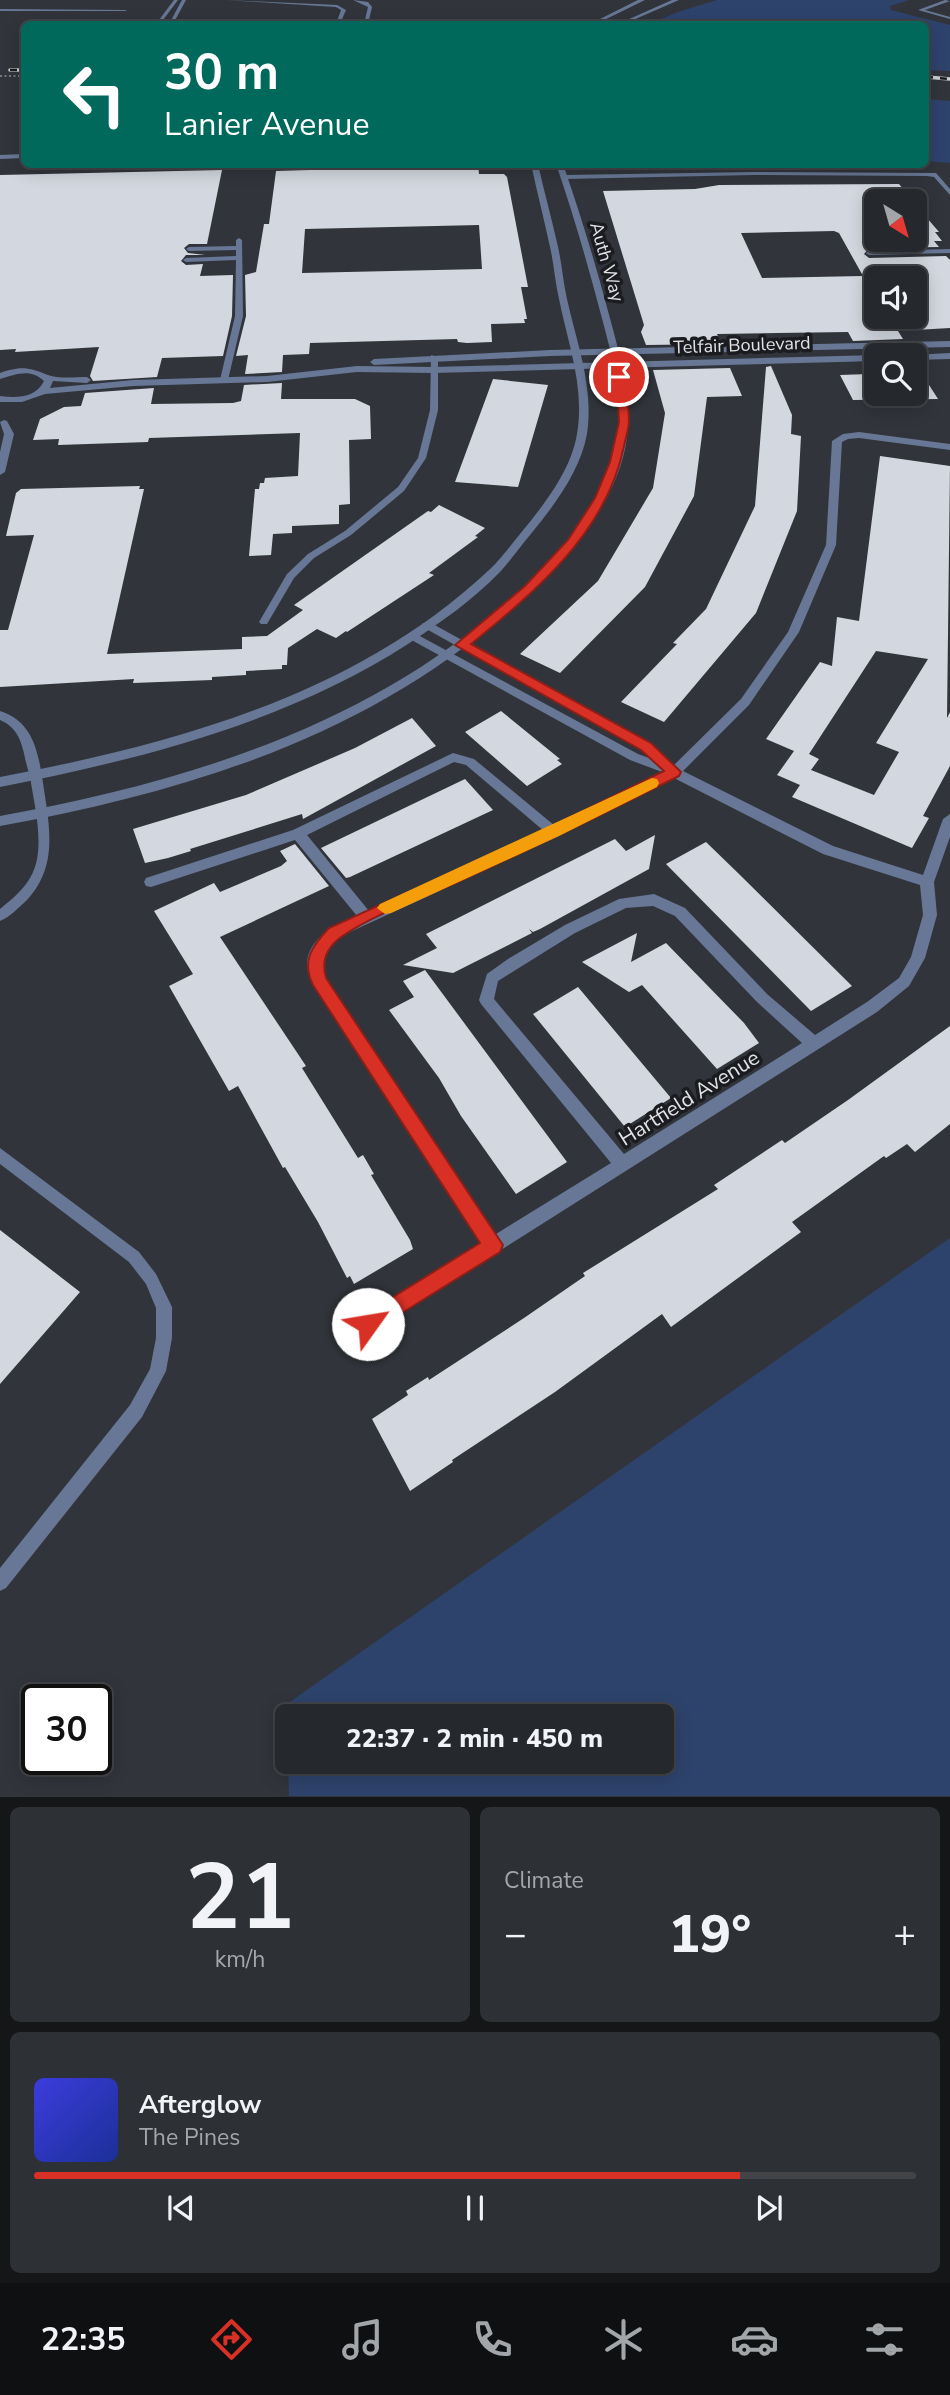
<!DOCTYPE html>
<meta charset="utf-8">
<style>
body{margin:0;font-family:"Nunito Sans",sans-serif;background:#2d3034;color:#f1f3f6;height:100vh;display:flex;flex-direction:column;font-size:26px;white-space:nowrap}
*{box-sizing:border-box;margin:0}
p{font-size:23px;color:#a3a6a9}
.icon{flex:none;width:38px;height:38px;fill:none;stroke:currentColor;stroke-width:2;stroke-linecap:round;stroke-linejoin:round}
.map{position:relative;height:1797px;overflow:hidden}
.side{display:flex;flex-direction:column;gap:10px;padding:10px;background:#141618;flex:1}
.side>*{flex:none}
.top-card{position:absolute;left:21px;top:21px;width:908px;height:147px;border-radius:10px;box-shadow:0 4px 18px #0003,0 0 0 2px #424448;background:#00695c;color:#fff;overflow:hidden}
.needle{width:46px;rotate:143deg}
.controls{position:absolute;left:864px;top:189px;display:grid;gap:14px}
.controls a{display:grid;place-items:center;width:63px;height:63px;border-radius:10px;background:#25282c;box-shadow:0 4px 18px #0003,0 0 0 2px #424448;font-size:35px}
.speed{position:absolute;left:21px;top:1684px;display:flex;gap:14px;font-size:35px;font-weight:700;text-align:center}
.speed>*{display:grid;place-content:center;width:91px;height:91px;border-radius:50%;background:#25282c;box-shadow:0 4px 18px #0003,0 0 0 2px #424448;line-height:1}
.speed .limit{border:4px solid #111;border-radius:10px;background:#fff;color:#111}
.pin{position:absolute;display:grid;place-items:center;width:60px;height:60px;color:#fff;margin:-30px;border:4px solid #fff;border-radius:50%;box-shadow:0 2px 7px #0007}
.me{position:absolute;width:77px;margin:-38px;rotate:58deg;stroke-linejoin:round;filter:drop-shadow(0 0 5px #0008)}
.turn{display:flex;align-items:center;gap:24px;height:147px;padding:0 28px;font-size:32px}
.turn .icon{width:91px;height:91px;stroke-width:2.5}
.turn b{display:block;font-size:49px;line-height:60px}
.big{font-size:52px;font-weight:800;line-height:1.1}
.side .card{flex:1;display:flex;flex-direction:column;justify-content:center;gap:10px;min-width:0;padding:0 24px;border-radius:10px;background:#2d3034}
.side .dial{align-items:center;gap:0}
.dial b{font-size:91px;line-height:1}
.song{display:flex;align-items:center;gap:21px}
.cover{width:84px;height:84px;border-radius:10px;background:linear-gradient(135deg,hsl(240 70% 55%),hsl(230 70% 35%))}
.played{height:7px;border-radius:4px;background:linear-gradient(90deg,#d93025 80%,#424448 80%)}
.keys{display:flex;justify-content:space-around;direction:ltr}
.heat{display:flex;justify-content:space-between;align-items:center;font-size:38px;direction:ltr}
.side .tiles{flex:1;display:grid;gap:10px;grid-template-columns:1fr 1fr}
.card:last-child{grid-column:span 2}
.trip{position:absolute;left:275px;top:1704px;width:399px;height:70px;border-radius:10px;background:#25282c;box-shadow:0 4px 18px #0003,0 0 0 2px #424448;font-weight:800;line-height:70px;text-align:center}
.tabs{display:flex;height:112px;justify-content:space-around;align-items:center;background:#0f1012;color:#a3a6a9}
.tabs .icon{width:49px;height:49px}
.tabs .on{color:#d93025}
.tabs b{font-size:32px;color:#f1f3f6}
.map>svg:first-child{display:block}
.green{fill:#2e436c}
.building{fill:#d3d8e0;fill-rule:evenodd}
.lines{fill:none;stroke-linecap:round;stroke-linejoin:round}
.path{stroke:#767a7f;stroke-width:2;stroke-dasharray:2 2.5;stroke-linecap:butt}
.service{fill:#677795;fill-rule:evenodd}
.minor{fill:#677795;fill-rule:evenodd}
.tertiary{fill:#677795;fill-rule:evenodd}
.rail-casing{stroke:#cdcfd4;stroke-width:3.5}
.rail{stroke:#1b1c1f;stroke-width:2.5;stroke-dasharray:7;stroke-linecap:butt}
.route{fill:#d93025;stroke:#8d1f18;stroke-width:2}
.slow{fill:#f59e0b}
.labels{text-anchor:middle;stroke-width:7;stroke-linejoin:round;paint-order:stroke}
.far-street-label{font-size:18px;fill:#e0e2e7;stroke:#1b1c1f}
.street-label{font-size:21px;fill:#e0e2e7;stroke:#1b1c1f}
</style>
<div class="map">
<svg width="950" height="1797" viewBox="0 0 950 1797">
<rect width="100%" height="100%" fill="#31353b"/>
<path class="green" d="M717 0H909L890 6 891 10 950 25V71L926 70V24H649L678 12Z
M926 99 950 101V163L926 161Z
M950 1238V1796H289L288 1762H662V1717L287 1718V1704Z"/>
<path class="building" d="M478 165 479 174H504L507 177 528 287H521L527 319H524L525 323 491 324 492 342 467 343 458 342 457 339 310 343 309 354 283 355 282 372 245 374 248 355 236 356 246 316 245 275 256 272 264 224H269L276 171ZM479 225 482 269 302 273 305 229Z
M222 170 207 244H189L184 248 188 253 205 255H186L181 261 186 265 203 264 200 276 233 275 232 316 223 356 162 358 157 377 93 381 90 376 99 347 15 352 16 349 0 350V175Z
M899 184 913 201H877V240H915V204L939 232H935L942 241H934L939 247 869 248 864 254 869 258 946 256 950 260V328L898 331 903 339 853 341 848 332 777 333 717 334 721 344 646 345 641 332 644 325 603 191 695 189 719 185ZM834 231 839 233 863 276 762 278 741 233ZM877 278H915V317H877Z
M915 363 938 399 853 400 840 375 869 374 864 364H877V394H915Z
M771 366 792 415 791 434 801 436 797 511 756 613 664 722 621 702 677 644 673 643 706 609 755 506 766 367Z
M730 368 742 396 707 397 694 496 645 587 560 673 520 654 598 581 653 488 665 413 653 370Z
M493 379 548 385 518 487 455 482Z
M282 383 281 399H355L370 406 371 439 349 440 350 504 339 505V524L292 526V533L273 534 271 555 249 556 255 489H259L260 483H264L265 478 298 476 300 433 149 438 148 442 58 445 59 439 33 440 40 419 64 407 81 406 85 393 154 388 151 404 233 403 241 401 244 385Z
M880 456 950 466 947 718 950 712V766L923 816 929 818 912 848 792 797 800 785 777 775 794 751 766 739 820 662 832 666 837 617 859 621ZM876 651 928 659 876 743 899 752 874 795 811 770 819 759 809 754Z
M140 486 139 489H144L107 654 242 649V637L267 636 303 610 294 605 428 511 431 512 439 505 485 528 475 536 478 537 429 573 434 575 347 632 346 631 336 638 317 629 288 648 287 665H282V669L246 671V675L212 677V680L133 683 134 679 0 687V630H8L34 535 6 536 16 493 21 489Z
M501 711 560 759 557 760 562 764 527 786 465 732Z
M412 718 436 746 303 819 302 814 190 849 191 851 168 858 145 863 133 829 246 795 355 748Z
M465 779 493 810 350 877 346 878 321 848Z
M655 835 649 869 540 929 533 932 529 929 532 933 453 973 403 965 437 948 426 934 456 919 615 839 626 851Z
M706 842 739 874 852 986 811 1011 666 864Z
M295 844 329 886 220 937 306 1066 302 1068 358 1158 363 1155 374 1174 371 1175 410 1240 413 1249 354 1284 350 1276 347 1278 318 1222 285 1167 283 1168 238 1086 229 1091 169 986 193 974 154 911 214 883 220 892 281 866 287 861 280 851Z
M637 933 631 962 666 943 744 1023 759 1043 717 1069 642 985 629 992 582 962Z
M425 970 567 1162 516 1194 461 1116 439 1078 389 1010 414 997 403 981Z
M578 987 671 1098 625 1127 533 1014Z
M950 1026V1124L915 1152 907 1144 886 1158 884 1156 792 1222 801 1232 671 1327 662 1314 555 1392 452 1460 453 1462 410 1491 372 1419 408 1395 406 1391 428 1377 429 1380 524 1318 585 1276 583 1273 718 1189 714 1185 782 1140 785 1143 848 1100Z
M0 1230 80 1292 0 1384Z"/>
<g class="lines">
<path class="path" d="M0 76H24"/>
<path class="service" d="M174 0H178L160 24H156Z
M182 0H186L173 24H169Z
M225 0 337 5 346 10 340 24H336L341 10 336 7Z
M353 0 368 2 372 7 368 24H364L368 7Z
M945 0 950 1 925 10 950 17V19L918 10Z
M0 9 125 10 127 11H0Z
M24 154V158L0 159V155Z
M753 172 936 173 950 189V195L934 177 927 176 753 175 564 179 561 177 564 175Z
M239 238 242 240 243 316 228 380 224 382 220 380 235 316 236 260 186 262 183 260 186 258 236 256V250L189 251 186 249 189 247 236 246V240Z
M950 249V253L869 255 866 253 869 251Z
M431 355 438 357V410L426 458 404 491 351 535 314 558 294 578 267 624H261L259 622 287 574 308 554 345 531 398 487 418 458 430 410Z
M36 772 42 776C48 821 61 864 26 901 18 908 10 917 0 921V909C11 900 23 890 30 878 47 850 34 806 30 776Z
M0 1148 139 1252 156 1274 172 1307V1338L166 1371 142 1417 6 1588 0 1591V1568L130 1405 150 1369 156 1338V1308L146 1284 129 1262 0 1164Z"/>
<path class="minor" d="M950 341V347L550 356 374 365 370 362 374 359 550 350Z
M950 353V359L915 360V355H912Z
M877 355V361L433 373 357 372 267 382 133 386 45 394 22 402H0V396C17 398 36 398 44 381 31 368 16 374 0 379V373C21 366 28 367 48 375 58 379 76 377 87 377L91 380 87 383 53 381 50 388 133 380 267 376 357 366 433 367Z
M4 420 7 421 14 434 5 472 0 475V452L4 434 0 422Z
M859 432 950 444V450L859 438 848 439 842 442 836 545 799 632 749 705 683 771 833 846 923 875 943 819 950 814V837L934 882 937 915 925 958 909 986 877 1012 354 1343 348 1346 342 1343 339 1337 342 1331 482 1243 311 980C309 975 307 968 307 964 308 937 337 925 357 916L295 840 151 887 146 886 144 882 146 878 293 830 453 753 474 759 555 826 662 772 630 760 406 637 408 634H416L638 754 652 759 643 750 421 626 423 623H431L651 744 674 765 741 699 788 632 826 545 832 441 843 434ZM454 762 466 765 544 831 369 911 307 835ZM674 778 823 854 920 885 923 915 911 957 899 978 867 1002 815 1035 767 994 685 908 654 894 619 899 565 925 508 959 487 974 479 1000 481 1004 611 1163 496 1234 325 978C320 959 326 951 339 937L559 836ZM653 906 675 916 757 1002 802 1043 624 1154 494 999 498 981 575 933 626 908Z
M0 711C31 721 37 747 42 776L41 779H31C22 757 26 731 0 720Z"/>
<path class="tertiary" d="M638 0H645L596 24H590Z
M672 0H679L624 24H618Z
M531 164H538C544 192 552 219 558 247 562 264 563 282 567 299 577 344 594 387 587 434 580 472 553 507 530 535 520 547 510 561 500 572 473 600 440 623 408 644 285 723 142 759 0 787V777C175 744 356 695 489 570 501 559 510 546 520 534 543 506 571 471 577 434 585 387 568 344 559 299 555 282 554 264 550 247 544 219 537 192 531 164Z
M556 164H563C580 213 595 262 608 311 619 352 632 394 627 437 620 494 578 545 538 584 388 730 202 789 0 826V816C192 781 380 723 524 586 566 546 606 499 617 441 625 398 611 353 600 311 587 262 573 213 556 164Z"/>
<g class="rail-casing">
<path id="rail" d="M10 70H24
M926 77 950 79"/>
</g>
<use href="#rail" class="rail"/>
</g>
<path class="route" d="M616 375 624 377C626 391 629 406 629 420 629 428 626 437 624 446 607 532 536 591 471 644L651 743 681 772 679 776C607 812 535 847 462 880 424 897 376 913 341 937 326 948 321 961 326 978L503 1245 500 1252 368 1334 361 1331 358 1324 361 1317 480 1243 313 985C301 961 312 946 329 928L549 828 664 771 641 750 455 645 525 586 568 540 595 498 610 462 619 422Z"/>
<path class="slow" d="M652 778 657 779 659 783 657 787 559 836 391 913 385 914 377 908 380 904Z"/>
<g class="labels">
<g class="far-street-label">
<text transform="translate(607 262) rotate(74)" y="6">Auth Way</text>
<text transform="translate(742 345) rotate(-2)" y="6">Telfair Boulevard</text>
</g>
<g class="street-label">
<text transform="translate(689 1098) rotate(-32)" y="7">Hartfield Avenue</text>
</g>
</g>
</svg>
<div class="controls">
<a><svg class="needle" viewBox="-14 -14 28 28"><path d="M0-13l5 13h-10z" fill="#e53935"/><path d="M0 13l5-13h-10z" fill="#a3a6a9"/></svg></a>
<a><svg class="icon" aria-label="sound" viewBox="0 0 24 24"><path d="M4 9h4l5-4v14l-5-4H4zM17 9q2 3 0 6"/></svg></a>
<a><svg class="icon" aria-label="search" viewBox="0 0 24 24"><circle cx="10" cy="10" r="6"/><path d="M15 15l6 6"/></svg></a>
</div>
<div class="speed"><div class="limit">30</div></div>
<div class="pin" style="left:619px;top:377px;background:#d93025"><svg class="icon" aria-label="arrive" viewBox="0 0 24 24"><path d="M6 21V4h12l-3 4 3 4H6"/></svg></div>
<svg class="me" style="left:368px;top:1324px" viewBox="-20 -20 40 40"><circle r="19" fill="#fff"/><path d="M0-13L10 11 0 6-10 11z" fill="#d93025"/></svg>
<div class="trip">22:37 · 2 min · 450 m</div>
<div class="top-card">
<div class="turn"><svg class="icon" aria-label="left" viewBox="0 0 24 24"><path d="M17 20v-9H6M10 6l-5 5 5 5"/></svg><div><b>30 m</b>Lanier Avenue</div></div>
</div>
</div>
<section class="side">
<div class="tiles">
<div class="card dial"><b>21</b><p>km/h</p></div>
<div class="card"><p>Climate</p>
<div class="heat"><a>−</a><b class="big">19°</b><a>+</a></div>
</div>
<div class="card">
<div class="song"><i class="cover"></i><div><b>Afterglow</b><p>The Pines</p></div></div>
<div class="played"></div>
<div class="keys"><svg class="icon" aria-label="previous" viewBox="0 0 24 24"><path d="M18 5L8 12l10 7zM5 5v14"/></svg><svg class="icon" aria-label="pause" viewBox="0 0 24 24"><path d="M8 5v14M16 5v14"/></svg><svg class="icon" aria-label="next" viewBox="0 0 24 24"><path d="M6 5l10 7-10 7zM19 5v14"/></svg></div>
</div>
</div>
</section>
<nav class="tabs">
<b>22:35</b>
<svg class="icon on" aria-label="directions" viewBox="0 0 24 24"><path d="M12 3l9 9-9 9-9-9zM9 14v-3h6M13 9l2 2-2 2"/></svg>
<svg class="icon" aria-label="music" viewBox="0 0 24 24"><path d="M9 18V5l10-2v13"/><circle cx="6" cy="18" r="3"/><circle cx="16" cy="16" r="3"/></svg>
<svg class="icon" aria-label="phone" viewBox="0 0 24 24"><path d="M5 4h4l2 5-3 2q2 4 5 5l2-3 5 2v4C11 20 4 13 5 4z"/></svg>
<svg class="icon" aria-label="climate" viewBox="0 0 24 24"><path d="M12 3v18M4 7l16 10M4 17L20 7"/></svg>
<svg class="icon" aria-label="car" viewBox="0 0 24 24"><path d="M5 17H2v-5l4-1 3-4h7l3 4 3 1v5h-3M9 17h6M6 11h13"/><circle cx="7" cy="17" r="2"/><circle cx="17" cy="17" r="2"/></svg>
<svg class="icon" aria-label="filters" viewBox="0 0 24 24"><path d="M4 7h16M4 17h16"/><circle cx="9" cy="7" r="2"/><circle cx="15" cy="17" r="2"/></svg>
</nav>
